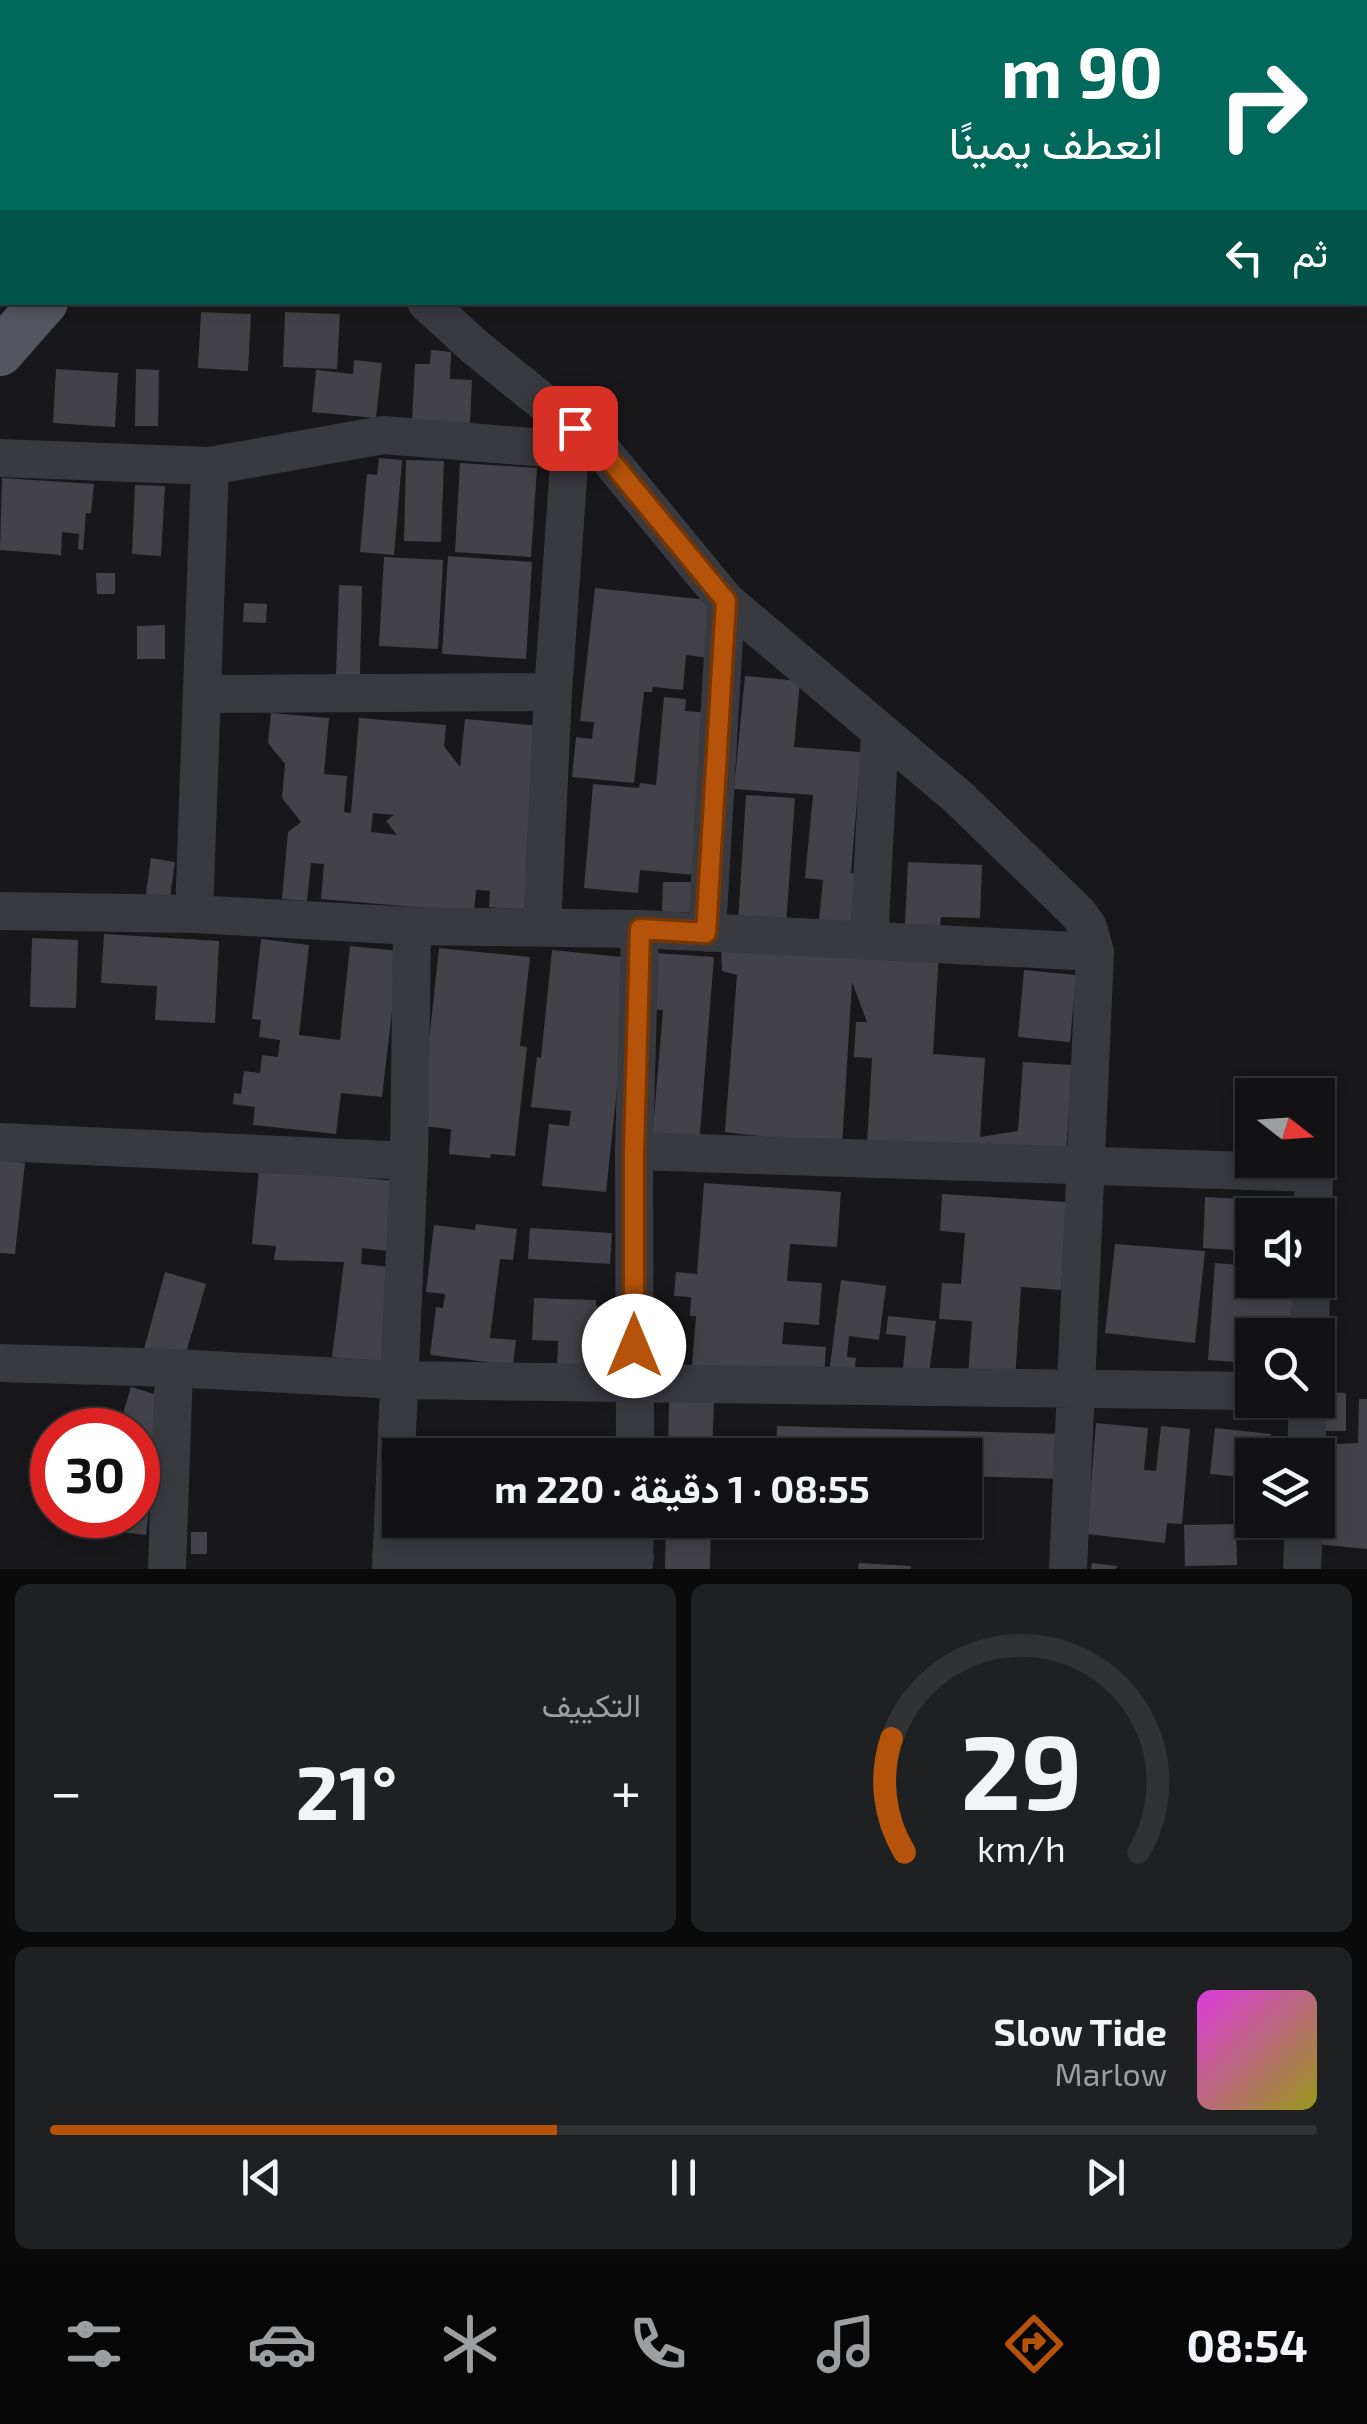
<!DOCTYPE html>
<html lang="ar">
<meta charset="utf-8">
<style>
body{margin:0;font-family:"Exo 2",Vazirmatn,sans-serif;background:#1f2022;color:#f1f3f6;direction:rtl;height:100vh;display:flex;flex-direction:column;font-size:38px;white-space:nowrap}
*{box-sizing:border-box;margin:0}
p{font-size:32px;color:#9c9ea0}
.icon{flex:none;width:55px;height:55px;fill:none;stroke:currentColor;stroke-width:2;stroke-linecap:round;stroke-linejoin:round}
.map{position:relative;height:1569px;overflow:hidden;direction:ltr}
.drawer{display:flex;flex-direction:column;gap:15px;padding:15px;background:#0a0a0b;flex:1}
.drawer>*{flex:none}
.guide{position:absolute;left:0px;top:0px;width:1368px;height:305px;box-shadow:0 5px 15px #0003,0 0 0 2px #313234;direction:rtl;background:#00695c;color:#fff;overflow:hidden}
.needle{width:65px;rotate:107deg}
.buttons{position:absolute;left:1235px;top:1078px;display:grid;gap:20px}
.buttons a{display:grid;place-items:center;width:100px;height:100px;border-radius:0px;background:#121214;box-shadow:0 5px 15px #0003,0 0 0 2px #313234;font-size:50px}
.speed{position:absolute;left:30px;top:1408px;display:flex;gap:20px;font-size:50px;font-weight:700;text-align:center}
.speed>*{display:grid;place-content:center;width:130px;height:130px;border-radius:50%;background:#121214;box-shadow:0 5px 15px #0003,0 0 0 2px #313234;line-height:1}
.speed .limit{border:15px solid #d22;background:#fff;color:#111}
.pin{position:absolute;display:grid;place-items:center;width:85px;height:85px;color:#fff;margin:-42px;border-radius:20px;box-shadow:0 5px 15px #0006}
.me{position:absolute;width:110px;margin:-55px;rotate:0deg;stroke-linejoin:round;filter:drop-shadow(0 0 8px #0008)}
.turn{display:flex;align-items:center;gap:35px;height:210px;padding:0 40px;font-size:45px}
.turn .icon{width:130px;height:130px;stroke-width:2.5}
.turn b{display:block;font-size:70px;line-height:85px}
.then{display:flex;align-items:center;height:95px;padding:0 40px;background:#0003;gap:20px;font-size:38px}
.big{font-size:75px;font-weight:700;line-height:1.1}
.drawer .tile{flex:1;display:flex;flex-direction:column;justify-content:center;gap:15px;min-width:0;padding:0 35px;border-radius:15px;background:#1f2022}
.drawer .dial{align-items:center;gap:0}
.dial svg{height:260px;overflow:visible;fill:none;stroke:#313234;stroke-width:7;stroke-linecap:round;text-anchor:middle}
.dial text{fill:#f1f3f6;stroke:none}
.song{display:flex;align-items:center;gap:30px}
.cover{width:120px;height:120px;border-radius:15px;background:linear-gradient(135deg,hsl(300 70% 55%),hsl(60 70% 35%))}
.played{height:10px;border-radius:5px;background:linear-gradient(90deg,#b45309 40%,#313234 40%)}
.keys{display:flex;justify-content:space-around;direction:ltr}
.heat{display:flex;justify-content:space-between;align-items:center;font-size:55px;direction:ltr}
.drawer .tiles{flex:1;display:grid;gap:15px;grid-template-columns:1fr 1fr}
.tile:last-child{grid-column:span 2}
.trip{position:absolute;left:382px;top:1438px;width:600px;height:100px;border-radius:0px;background:#121214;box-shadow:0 5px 15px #0003,0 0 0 2px #313234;font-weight:700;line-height:100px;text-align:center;direction:rtl}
.dock{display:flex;height:160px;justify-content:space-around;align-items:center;background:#070708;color:#9c9ea0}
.dock .icon{width:70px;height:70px}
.dock .selected{color:#b45309}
.dock b{font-size:45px;color:#f1f3f6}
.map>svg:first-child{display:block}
.building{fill:#424248;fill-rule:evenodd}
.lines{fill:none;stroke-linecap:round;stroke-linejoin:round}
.minor{stroke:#393940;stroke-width:38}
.major{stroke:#54565f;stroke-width:48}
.route-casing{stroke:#753606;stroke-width:25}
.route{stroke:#b45309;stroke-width:18}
</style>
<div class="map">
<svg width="1367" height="1569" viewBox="0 0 1367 1569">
<rect width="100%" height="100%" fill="#18181b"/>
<path class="building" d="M201 312 251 314 248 371 198 368Z
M285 312 340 314 337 369 283 367Z
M431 350 451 352 450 379 472 380 470 423 412 420 415 364H430Z
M354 360 382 363 376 418 312 412 316 370 353 374Z
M56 369 118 373 115 427 53 423Z
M136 369 159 370 158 426H135Z
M379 458 402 460 394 555 360 552 367 474 377 475Z
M406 460 444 461 441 542 404 541Z
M460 463 537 468 531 557 455 552Z
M2 478 94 484 91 513H86L83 550 78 549 79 534 62 532 61 555 0 550Z
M135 485 165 486 161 556 132 554Z
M448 556 532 562 526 659 442 654Z
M384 557 443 560 438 649 379 646Z
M96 573H115V594H97Z
M339 585 362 586 360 676 336 675Z
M595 588 716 601 709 658 686 655 683 690 653 687 652 692H644L634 783 572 777 576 737 592 739 594 722 580 721Z
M244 603 267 604 266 623 243 622Z
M165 625V659H137V626Z
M745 676 800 681 794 747 861 752 851 873H856L851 922 819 920 823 880 805 878 813 795 734 789Z
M664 697 686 699 685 711 710 713 695 875 640 870 638 893 584 888 593 784 639 788 640 783 656 785Z
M271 713 329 718 324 774 347 776 344 812 351 813 359 718 446 725 444 746 460 767 465 719 542 726 526 910 489 907 490 891 476 890 474 912 321 899 324 864 311 863 307 901 282 899 288 832 301 822 282 798 285 764 268 743ZM373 813 394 815 386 821 397 835 371 832Z
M746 795 795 798 786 925 738 922Z
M151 858 175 862 170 897 146 894Z
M908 862 982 865 980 918 941 917 940 926 905 924Z
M663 882H696V912H662Z
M104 934 219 941 215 1023 155 1020 157 986 101 983Z
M32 938 78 940 76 1008 30 1007Z
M261 939 309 945 299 1035 340 1040 350 946 399 951 382 1097 341 1093 336 1134 253 1125 255 1107 233 1104 234 1093 241 1094 244 1071 260 1073 262 1055 278 1057 280 1040 259 1037 261 1020 252 1019Z
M721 940 939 952 933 1054 985 1058 980 1137 1018 1131 1023 1062 1072 1065 1066 1155 867 1144 872 1058 854 1057 856 1022H867L852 982 842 1146 725 1132 737 975 722 971Z
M439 948 530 957 520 1046 527 1047 515 1156 491 1154 490 1158 449 1154 451 1129 420 1126Z
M552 950 631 958 606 1192 542 1186 549 1124 569 1126 571 1111 531 1107 537 1057 541 1058Z
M655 953 714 957 699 1145 652 1141 663 1010 650 1009Z
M1024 970 1076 975 1070 1042 1018 1037Z
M0 1160 25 1163 15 1254 0 1253Z
M259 1168 394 1181 387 1251 362 1248 361 1264 392 1267 383 1362 332 1357 344 1262 274 1260 276 1246 252 1244Z
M704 1183 841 1192 837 1247 790 1244 787 1281 822 1283 819 1325 784 1322 782 1344 826 1347 824 1375 692 1366 696 1316H690L691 1297 674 1296 676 1272 697 1274Z
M942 1194 1067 1202 1061 1290 1021 1287 1015 1381 968 1377 972 1321 939 1319 942 1283 961 1284 965 1233 940 1231Z
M1205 1197 1301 1202 1300 1215H1252V1251L1203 1248Z
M476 1224 517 1229 513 1260 500 1259 490 1338 516 1340 513 1365 430 1355 436 1307 443 1308 445 1294 426 1292 434 1225 475 1230Z
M530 1228 612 1233 610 1264 528 1259Z
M1115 1244 1205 1251 1195 1343 1105 1333Z
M1215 1263 1252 1266V1280H1294L1290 1335H1252V1363L1208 1360Z
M165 1272 206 1284 184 1360 144 1349Z
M841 1280 886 1286 879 1340 849 1336 847 1357 856 1358 854 1376 829 1373Z
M534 1298 596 1300V1306L617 1307 614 1370 557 1368 558 1341 532 1340Z
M888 1316 936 1321 928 1381 902 1378 906 1336 886 1334Z
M131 1387 168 1398 153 1450 138 1445V1430H118Z
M1318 1392 1346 1393V1431H1316Z
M669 1398 714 1399 712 1455H668Z
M1359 1399H1367V1549L1316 1544 1321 1502 1318 1501 1319 1445 1358 1443Z
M1096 1423 1148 1428 1144 1470 1156 1471 1161 1426 1190 1429 1182 1524 1167 1523 1165 1543 1087 1534Z
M777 1426 1062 1434 1061 1479 965 1476V1455H776Z
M1215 1428 1271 1434 1269 1455H1252V1478L1210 1474Z
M138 1499 150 1500 146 1535 61 1525 62 1515H138Z
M666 1520H711L710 1569H665Z
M1236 1524 1237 1565 1185 1566 1184 1525Z
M191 1532H207V1554H191Z
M859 1563 911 1566V1569H858Z
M1092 1563 1117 1566 1116 1569H1091Z"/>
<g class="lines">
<path class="minor" d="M426 302 475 347 600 448 726 601 958 797 1078 913 1088 927 1095 952
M0 458 210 466 383 435 570 450 600 448
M203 694 553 692
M0 911 194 914 412 926 640 929 1095 952 1068 1569
M194 914 210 466
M542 927 553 692 570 450
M707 933 726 601
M869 941 880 731
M0 1142 409 1161
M634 1151 1314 1173 1313 1215
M1310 1335 1311 1280
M0 1363 174 1368 397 1380 1252 1391
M635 1455 634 1151 640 929
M1306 1455 1308 1400
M391 1556 635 1557
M167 1569 174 1368
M391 1569 409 1161 412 926
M634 1569 635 1520
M1302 1569 1304 1520"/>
<path class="major" d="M412 2 415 0
M0 352 44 302"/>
</g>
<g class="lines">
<g class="route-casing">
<path id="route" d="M575 428 600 448 726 601 706 933 640 929 634 1151V1346"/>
</g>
<use href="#route" class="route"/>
</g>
</svg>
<div class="buttons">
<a><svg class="needle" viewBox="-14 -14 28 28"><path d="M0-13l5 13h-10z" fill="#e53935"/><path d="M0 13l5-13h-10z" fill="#9c9ea0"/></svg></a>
<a><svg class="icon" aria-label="sound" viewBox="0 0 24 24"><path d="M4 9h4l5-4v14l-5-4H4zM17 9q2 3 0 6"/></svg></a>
<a><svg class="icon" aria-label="search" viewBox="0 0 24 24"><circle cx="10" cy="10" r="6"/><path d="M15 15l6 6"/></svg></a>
<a><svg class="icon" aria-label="layers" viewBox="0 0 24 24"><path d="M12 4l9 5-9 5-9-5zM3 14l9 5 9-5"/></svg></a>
</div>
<div class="speed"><div class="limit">30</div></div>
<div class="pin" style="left:575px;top:428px;background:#d93025"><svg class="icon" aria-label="arrive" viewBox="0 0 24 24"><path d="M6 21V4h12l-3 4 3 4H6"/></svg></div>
<svg class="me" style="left:634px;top:1346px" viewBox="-20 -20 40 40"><circle r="19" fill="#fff"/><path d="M0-13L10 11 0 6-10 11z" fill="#b45309"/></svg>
<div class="trip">08:55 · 1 دقيقة · 220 m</div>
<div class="guide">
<div class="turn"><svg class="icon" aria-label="right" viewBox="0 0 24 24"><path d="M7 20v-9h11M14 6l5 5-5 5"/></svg><div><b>90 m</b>انعطف يمينًا</div></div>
<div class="then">ثم<svg class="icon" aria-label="left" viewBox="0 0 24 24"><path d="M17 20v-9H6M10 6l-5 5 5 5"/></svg></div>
</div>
</div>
<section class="drawer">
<div class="tiles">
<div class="tile dial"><svg viewBox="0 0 100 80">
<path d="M14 69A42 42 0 1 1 86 69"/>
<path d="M14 69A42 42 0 0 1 10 34" stroke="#b45309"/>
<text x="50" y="56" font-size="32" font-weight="700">29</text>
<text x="50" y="72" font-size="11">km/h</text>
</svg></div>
<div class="tile"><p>التكييف</p>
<div class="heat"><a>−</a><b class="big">21°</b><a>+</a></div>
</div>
<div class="tile">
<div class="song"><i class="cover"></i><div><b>Slow Tide</b><p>Marlow</p></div></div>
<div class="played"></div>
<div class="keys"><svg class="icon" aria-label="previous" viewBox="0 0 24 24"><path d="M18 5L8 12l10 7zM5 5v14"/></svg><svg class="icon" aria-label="pause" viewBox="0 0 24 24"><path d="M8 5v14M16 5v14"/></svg><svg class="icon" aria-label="next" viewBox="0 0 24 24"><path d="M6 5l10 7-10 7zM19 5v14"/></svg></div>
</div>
</div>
</section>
<nav class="dock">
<b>08:54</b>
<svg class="icon selected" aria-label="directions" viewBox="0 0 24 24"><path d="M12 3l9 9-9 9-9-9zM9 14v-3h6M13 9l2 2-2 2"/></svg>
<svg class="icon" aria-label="music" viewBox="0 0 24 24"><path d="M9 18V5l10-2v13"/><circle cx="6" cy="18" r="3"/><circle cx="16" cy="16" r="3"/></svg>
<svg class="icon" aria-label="phone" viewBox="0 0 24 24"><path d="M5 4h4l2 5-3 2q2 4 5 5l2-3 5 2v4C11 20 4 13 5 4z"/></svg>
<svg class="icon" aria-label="climate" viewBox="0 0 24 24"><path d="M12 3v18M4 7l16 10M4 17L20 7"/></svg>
<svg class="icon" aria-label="car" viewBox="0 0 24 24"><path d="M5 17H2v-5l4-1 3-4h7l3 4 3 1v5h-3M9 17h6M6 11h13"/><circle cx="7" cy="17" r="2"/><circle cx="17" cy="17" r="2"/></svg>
<svg class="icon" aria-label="filters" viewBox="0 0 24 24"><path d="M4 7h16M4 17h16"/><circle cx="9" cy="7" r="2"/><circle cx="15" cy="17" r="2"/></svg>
</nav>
